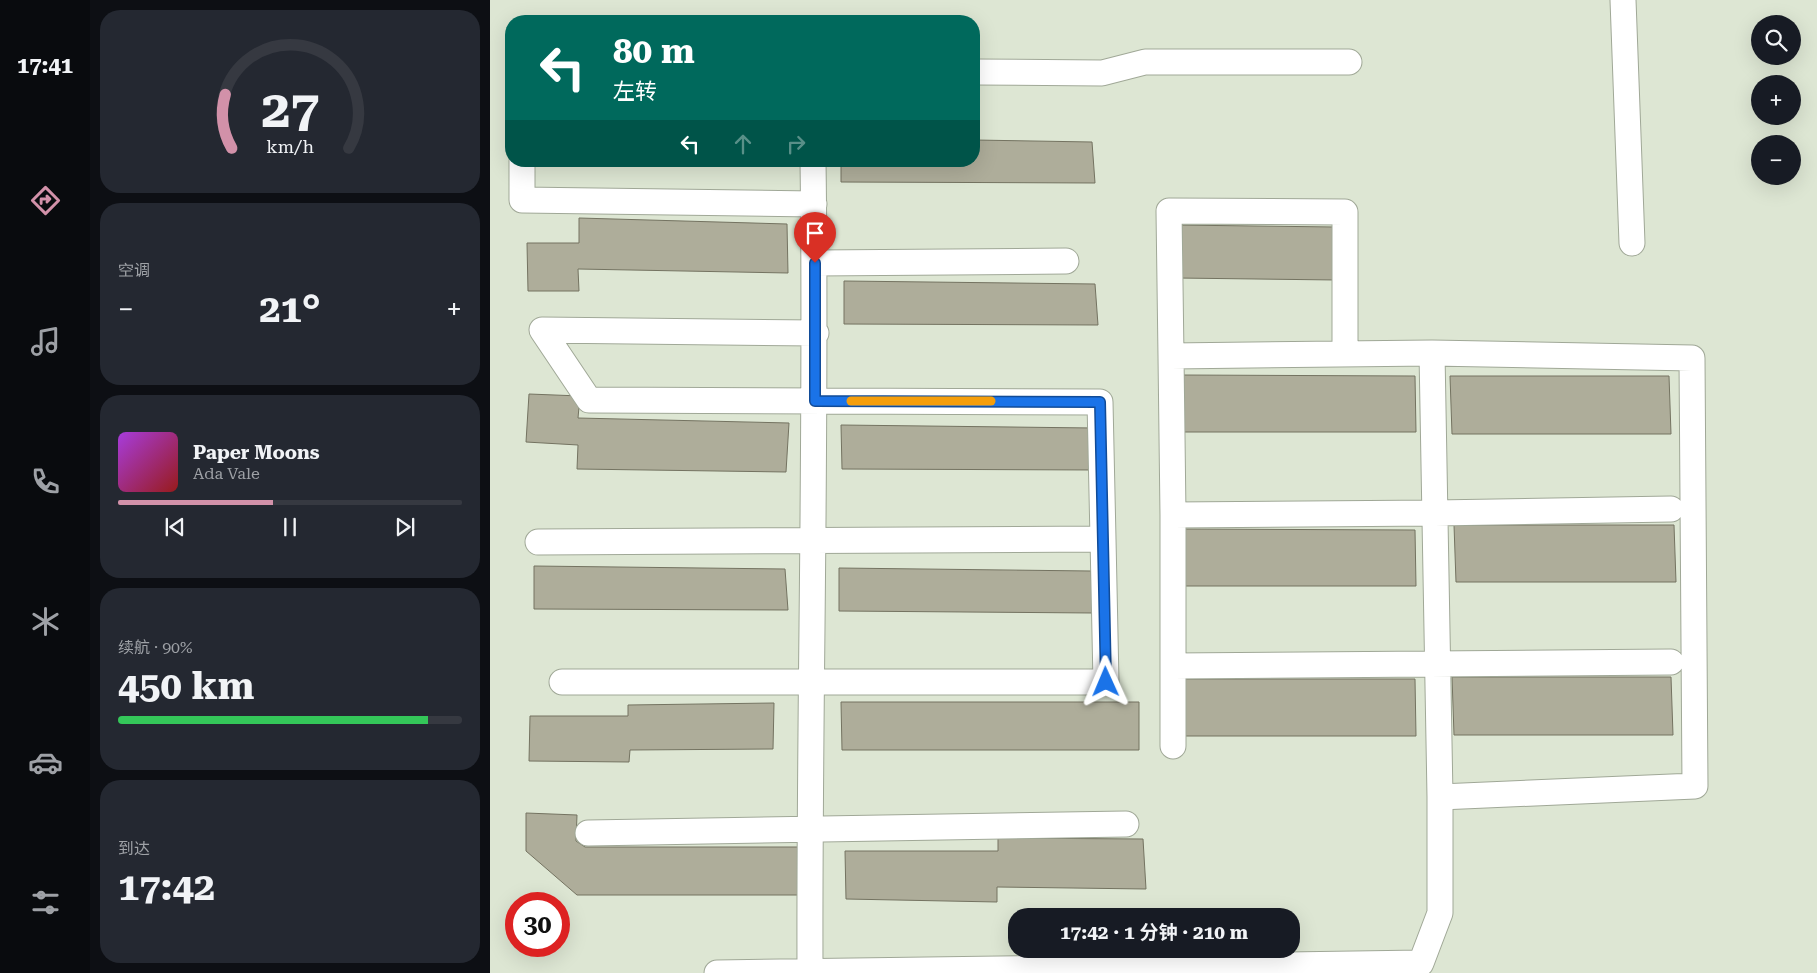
<!DOCTYPE html>
<html lang="zh">
<meta charset="utf-8">
<style>
body{margin:0;font-family:"Roboto Serif","Noto Sans SC",serif;background:#242831;color:#f1f3f6;height:100vh;display:flex;flex-direction:column;font-size:19px;white-space:nowrap}
*{box-sizing:border-box;margin:0}
p{font-size:16px;color:#9ea1a6}
.icon{flex:none;width:28px;height:28px;fill:none;stroke:currentColor;stroke-width:2;stroke-linecap:round;stroke-linejoin:round}
.map{position:relative;flex:1;overflow:hidden}
.sheet{display:flex;flex-direction:column;gap:10px;padding:10px;background:#0d0f14;width:400px}
.sheet>*{flex:none}
.banner{position:absolute;left:15px;top:15px;width:475px;height:152px;border-radius:20px;box-shadow:0 5px 20px #0002;background:#00695c;color:#fff;overflow:hidden}
.tools{position:absolute;left:1261px;top:15px;display:grid;gap:10px}
.tools a{display:grid;place-items:center;width:50px;height:50px;border-radius:50%;background:#171b24;box-shadow:0 5px 20px #0002;font-size:25px}
.speed{position:absolute;left:15px;top:892px;display:flex;gap:10px;font-size:25px;font-weight:700;text-align:center}
.speed>*{display:grid;place-content:center;width:65px;height:65px;border-radius:50%;background:#171b24;box-shadow:0 5px 20px #0002;line-height:1}
.speed .limit{border:8px solid #d22;background:#fff;color:#111}
.pin{position:absolute;display:grid;place-items:center;width:42px;height:42px;color:#fff;margin:-51px -21px;border-radius:50% 50% 50% 0;rotate:-45deg;box-shadow:0 0 5px #0007}
.pin .icon{rotate:45deg}
.me{position:absolute;width:55px;margin:-28px;rotate:359deg;stroke-linejoin:round;filter:drop-shadow(0 0 4px #0008)}
.turn{display:flex;align-items:center;gap:18px;height:105px;padding:0 25px;font-size:22px}
.turn .icon{width:65px;height:65px;stroke-width:2.5}
.turn b{display:block;font-size:35px;line-height:42px}
.lanes{display:flex;align-items:center;height:48px;padding:0 25px;background:#0003;justify-content:center;gap:25px;direction:ltr}
.lanes .off{opacity:.35}
.big{font-size:38px;font-weight:700;line-height:1.1}
.sheet .card{flex:1;display:flex;flex-direction:column;justify-content:center;gap:8px;min-width:0;padding:0 18px;border-radius:20px;background:#242831}
.sheet .dial{align-items:center;gap:0}
.dial svg{height:130px;overflow:visible;fill:none;stroke:#363941;stroke-width:7;stroke-linecap:round;text-anchor:middle}
.dial text{fill:#f1f3f6;stroke:none}
.song{display:flex;align-items:center;gap:15px}
.cover{width:60px;height:60px;border-radius:8px;background:linear-gradient(135deg,hsl(280 70% 55%),hsl(0 70% 35%))}
.played{height:5px;border-radius:2px;background:linear-gradient(90deg,#d291a9 45%,#363941 45%)}
.keys{display:flex;justify-content:space-around;direction:ltr}
.heat{display:flex;justify-content:space-between;align-items:center;font-size:28px;direction:ltr}
.charge{height:8px;border-radius:4px;background:linear-gradient(90deg,#34c759 90%,#363941 0)}
.trip{position:absolute;left:518px;top:908px;width:292px;height:50px;border-radius:20px;background:#171b24;box-shadow:0 5px 20px #0002;font-weight:700;line-height:50px;text-align:center}
main{display:flex;flex:1;min-height:0}
.tab-bar{display:flex;flex-direction:column;width:90px;justify-content:space-around;align-items:center;background:#090b0e;color:#9ea1a6}
.tab-bar .icon{width:35px;height:35px}
.tab-bar .selected{color:#d291a9}
.tab-bar b{font-size:22px;color:#f1f3f6}
.map>svg:first-child{display:block}
.building{fill:#aead9a;stroke:#747361}
.lines{fill:none;stroke-linecap:round;stroke-linejoin:round}
.minor-casing{stroke:#a0a897;stroke-width:27}
.minor{stroke:#fff;stroke-width:25}
.route-casing{stroke:#114b97;stroke-width:12}
.route{stroke:#1a73e8;stroke-width:9}
.slow{stroke:#f59e0b;stroke-width:9}
</style>
<main>
<nav class="tab-bar">
<b>17:41</b>
<svg class="icon selected" aria-label="directions" viewBox="0 0 24 24"><path d="M12 3l9 9-9 9-9-9zM9 14v-3h6M13 9l2 2-2 2"/></svg>
<svg class="icon" aria-label="music" viewBox="0 0 24 24"><path d="M9 18V5l10-2v13"/><circle cx="6" cy="18" r="3"/><circle cx="16" cy="16" r="3"/></svg>
<svg class="icon" aria-label="phone" viewBox="0 0 24 24"><path d="M5 4h4l2 5-3 2q2 4 5 5l2-3 5 2v4C11 20 4 13 5 4z"/></svg>
<svg class="icon" aria-label="climate" viewBox="0 0 24 24"><path d="M12 3v18M4 7l16 10M4 17L20 7"/></svg>
<svg class="icon" aria-label="car" viewBox="0 0 24 24"><path d="M5 17H2v-5l4-1 3-4h7l3 4 3 1v5h-3M9 17h6M6 11h13"/><circle cx="7" cy="17" r="2"/><circle cx="17" cy="17" r="2"/></svg>
<svg class="icon" aria-label="filters" viewBox="0 0 24 24"><path d="M4 7h16M4 17h16"/><circle cx="9" cy="7" r="2"/><circle cx="15" cy="17" r="2"/></svg>
</nav>
<section class="sheet">
<div class="card dial"><svg viewBox="0 0 100 80">
<path d="M14 69A42 42 0 1 1 86 69"/>
<path d="M14 69A42 42 0 0 1 10 36" stroke="#d291a9"/>
<text x="50" y="56" font-size="32" font-weight="700">27</text>
<text x="50" y="72" font-size="11">km/h</text>
</svg></div>
<div class="card"><p>空调</p>
<div class="heat"><a>−</a><b class="big">21°</b><a>+</a></div>
</div>
<div class="card">
<div class="song"><i class="cover"></i><div><b>Paper Moons</b><p>Ada Vale</p></div></div>
<div class="played"></div>
<div class="keys"><svg class="icon" aria-label="previous" viewBox="0 0 24 24"><path d="M18 5L8 12l10 7zM5 5v14"/></svg><svg class="icon" aria-label="pause" viewBox="0 0 24 24"><path d="M8 5v14M16 5v14"/></svg><svg class="icon" aria-label="next" viewBox="0 0 24 24"><path d="M6 5l10 7-10 7zM19 5v14"/></svg></div>
</div>
<div class="card"><p>续航 · 90%</p><b class="big">450 km</b><div class="charge"></div></div>
<div class="card"><p>到达</p><b class="big">17:42</b></div>
</section>
<div class="map">
<svg width="1327" height="973" viewBox="0 0 1327 973">
<rect width="100%" height="100%" fill="#dde6d3"/>
<path class="building" d="M484 140 602 142 605 183 351 182V161H484Z
M89 218 297 224 298 273 88 269 89 291H38L37 243H89Z
M686 225 845 227 846 280 687 278Z
M354 281 605 284 608 325 354 324Z
M691 375 925 376 926 432H693Z
M960 376H1179L1181 434H962Z
M39 394 90 396 88 418 299 423 296 472 87 469 88 445 36 442Z
M351 425 603 428 606 470 352 469Z
M964 525H1184L1186 582H966Z
M691 529 925 530 926 586H693Z
M44 566 295 569 298 610 44 609Z
M349 568 601 571 603 613 349 611Z
M962 677H1181L1183 735H964Z
M691 679H925L926 736H694Z
M351 702H649V750H352Z
M284 703 283 749 140 750 139 762 39 761 40 716H138V705Z
M36 813 87 815 86 841 95 847H311V895H87L36 851Z
M508 838 653 839 656 889 507 887V902L356 899 355 851H508Z"/>
<g class="lines">
<g class="minor-casing">
<path id="minor" d="M1133 0 1142 243
M484 72 612 73 655 62H859
M32 161V200L324 204
M325 263 576 261
M326 333 52 330 99 400 610 402 613 539
M942 353 681 356 683 515 945 513 1181 509
M681 356 679 211 855 212V354
M683 515V666L1181 662
M48 542 613 539 616 682H72
M683 746V666
M98 833 636 824
M227 973 931 963 950 913V797L1205 786 1202 358 942 353 950 797
M320 973C319 702 327 432 323 161"/>
</g>
<use href="#minor" class="minor"/>
</g>
<g class="lines">
<g class="route-casing">
<path id="route" d="M325 263V401L610 402 616 682"/>
</g>
<use href="#route" class="route"/>
<path class="slow" d="M361 401H501"/>
</g>
</svg>
<div class="tools">
<a><svg class="icon" aria-label="search" viewBox="0 0 24 24"><circle cx="10" cy="10" r="6"/><path d="M15 15l6 6"/></svg></a>
<a>+</a>
<a>−</a>
</div>
<div class="speed"><div class="limit">30</div></div>
<div class="pin" style="left:325px;top:263px;background:#d93025"><svg class="icon" aria-label="arrive" viewBox="0 0 24 24"><path d="M6 21V4h12l-3 4 3 4H6"/></svg></div>
<svg class="me" style="left:616px;top:682px" viewBox="-20 -20 40 40"><path d="M0-17L14 15 0 8-14 15z" fill="#1a73e8" stroke="#fff" stroke-width="4"/></svg>
<div class="trip">17:42 · 1 分钟 · 210 m</div>
<div class="banner">
<div class="turn"><svg class="icon" aria-label="left" viewBox="0 0 24 24"><path d="M17 20v-9H6M10 6l-5 5 5 5"/></svg><div><b>80 m</b>左转</div></div>
<div class="lanes"><svg class="icon" aria-label="left" viewBox="0 0 24 24"><path d="M17 20v-9H6M10 6l-5 5 5 5"/></svg><svg class="icon off" aria-label="ahead" viewBox="0 0 24 24"><path d="M12 20V5M6 11l6-6 6 6"/></svg><svg class="icon off" aria-label="right" viewBox="0 0 24 24"><path d="M7 20v-9h11M14 6l5 5-5 5"/></svg></div>
</div>
</div>
</main>
